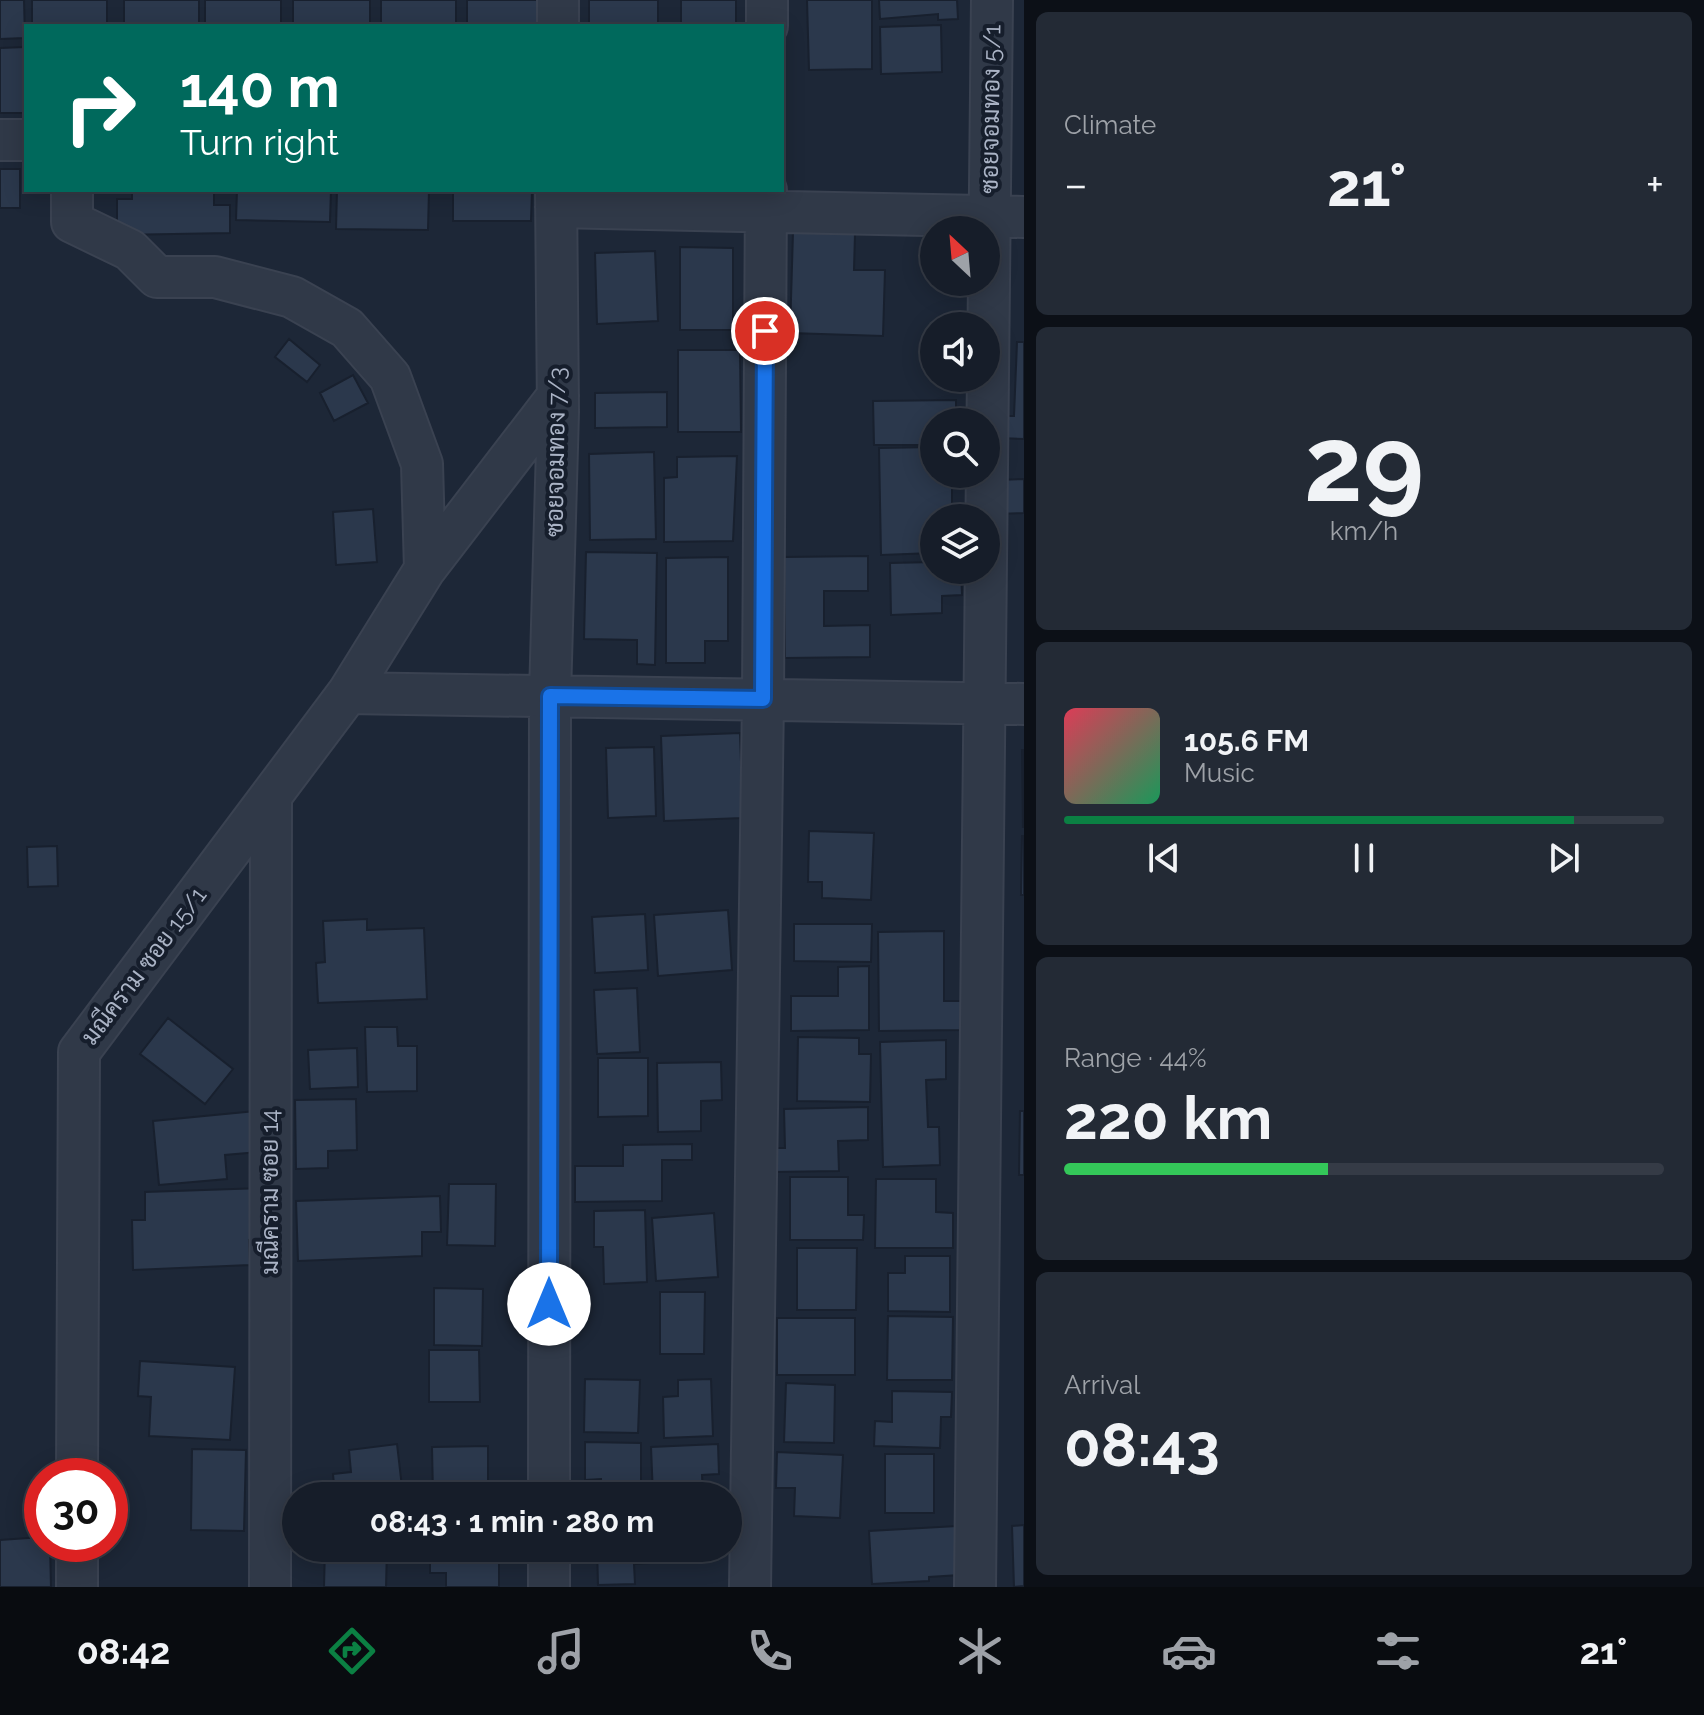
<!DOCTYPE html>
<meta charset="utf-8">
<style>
body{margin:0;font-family:Raleway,Sarabun,sans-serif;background:#232a35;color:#f1f3f6;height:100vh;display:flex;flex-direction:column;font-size:30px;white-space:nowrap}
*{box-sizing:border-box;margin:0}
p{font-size:26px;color:#9ea2a8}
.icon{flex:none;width:44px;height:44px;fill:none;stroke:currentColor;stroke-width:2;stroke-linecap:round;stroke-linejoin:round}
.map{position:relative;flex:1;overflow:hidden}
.details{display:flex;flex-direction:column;gap:12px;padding:12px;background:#0c1017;width:680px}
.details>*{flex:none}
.guide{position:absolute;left:24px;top:24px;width:760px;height:168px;border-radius:0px;box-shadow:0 4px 20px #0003,0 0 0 2px #353b46;background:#00695c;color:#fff;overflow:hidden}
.needle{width:52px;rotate:334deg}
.controls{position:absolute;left:920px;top:216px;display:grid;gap:16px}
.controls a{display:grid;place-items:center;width:80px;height:80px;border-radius:50%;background:#161d29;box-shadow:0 4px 20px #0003,0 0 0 2px #353b46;font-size:40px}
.speed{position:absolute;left:24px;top:1458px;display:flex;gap:16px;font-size:40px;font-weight:700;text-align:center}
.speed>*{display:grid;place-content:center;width:104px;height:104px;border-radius:50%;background:#161d29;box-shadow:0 4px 20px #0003,0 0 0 2px #353b46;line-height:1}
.speed .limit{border:12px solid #d22;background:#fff;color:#111}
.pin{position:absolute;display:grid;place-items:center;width:68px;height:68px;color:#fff;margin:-34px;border:4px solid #fff;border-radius:50%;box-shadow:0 2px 8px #0007}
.me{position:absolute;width:88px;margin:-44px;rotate:0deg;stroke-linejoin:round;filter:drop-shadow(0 0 6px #0008)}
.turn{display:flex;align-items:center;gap:28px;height:168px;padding:0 24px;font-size:36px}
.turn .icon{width:104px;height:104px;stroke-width:2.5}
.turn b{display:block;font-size:56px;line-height:68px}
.big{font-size:60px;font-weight:700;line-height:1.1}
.details .widget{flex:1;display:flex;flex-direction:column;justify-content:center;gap:12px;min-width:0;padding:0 28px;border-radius:12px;background:#232a35}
.details .dial{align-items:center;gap:0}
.dial b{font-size:104px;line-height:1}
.song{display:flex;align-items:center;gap:24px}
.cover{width:96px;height:96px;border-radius:12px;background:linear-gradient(135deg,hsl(350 70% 55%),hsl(150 70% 35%))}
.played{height:8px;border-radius:4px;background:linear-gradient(90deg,#0b8043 85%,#353b46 85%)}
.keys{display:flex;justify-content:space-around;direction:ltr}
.heat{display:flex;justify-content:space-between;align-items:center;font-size:44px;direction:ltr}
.charge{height:12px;border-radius:6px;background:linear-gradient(90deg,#34c759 44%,#353b46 0)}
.trip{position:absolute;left:282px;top:1482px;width:460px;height:80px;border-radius:40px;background:#161d29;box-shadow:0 4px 20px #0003,0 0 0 2px #353b46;font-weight:700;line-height:80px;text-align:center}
.menu{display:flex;height:128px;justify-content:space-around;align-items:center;background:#090c10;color:#9ea2a8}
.menu .icon{width:56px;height:56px}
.menu .active{color:#0b8043}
.menu b{font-size:36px;color:#f1f3f6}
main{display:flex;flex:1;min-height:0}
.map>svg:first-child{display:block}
.building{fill:#2b384c;stroke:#18202e;stroke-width:2}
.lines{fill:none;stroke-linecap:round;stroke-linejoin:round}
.minor-casing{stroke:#3a4251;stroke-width:44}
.minor{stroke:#303948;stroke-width:40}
.route-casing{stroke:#114b97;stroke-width:20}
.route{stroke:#1a73e8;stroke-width:14}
.labels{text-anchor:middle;stroke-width:8;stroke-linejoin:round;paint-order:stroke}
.street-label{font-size:24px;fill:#aab3c5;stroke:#161e2c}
</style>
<main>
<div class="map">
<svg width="1024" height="1587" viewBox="0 0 1024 1587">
<rect width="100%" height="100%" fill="#1d2737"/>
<path class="building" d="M0 0H24L25 38 0 39Z
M32 0H107V26H32Z
M124 0H199V26H124Z
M205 0H281V26H205Z
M293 0H370V26H293Z
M381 0H456V26H381Z
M467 0H542L543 26H467Z
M589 0H658V26H589Z
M681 0H736V26H681Z
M807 0H872V69L809 70Z
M879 0H957L958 19 938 20V14L880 19Z
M941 25 942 72 881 74 880 27Z
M25 47 26 113H0V48Z
M0 169H20V208H0Z
M132 190H214V205H230V233L117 235V199H132Z
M237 190H331L330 222 236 220Z
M337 190H429L428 230 336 229Z
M453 190H532L531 221H453Z
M793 232 855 234 854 270H885L883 336 790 333Z
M680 247 733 248V330H680Z
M655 251 658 321 597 324 595 253Z
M289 339 320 365 307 382 275 357Z
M1017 342H1024V439L999 438 1000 416H1014Z
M678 350H740L741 432H678Z
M353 375 368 403 334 421 320 393Z
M667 392V427L595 428V393Z
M956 400V422H934V445H874L873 401Z
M934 447V474H952V506H947V518H934L933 553 881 555 879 448Z
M654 452 656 539 590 540 589 454Z
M737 456 733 541 664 542V478L677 477V457Z
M1024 479V513L996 514 997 480Z
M373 509 377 562 336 565 333 512Z
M586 552 657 553 655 665 637 664V640L584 639Z
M868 556V591H824V626L870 625V657L785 658 784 557Z
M728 557V641H705V663H666V558Z
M934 562V570H961L962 595 942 596V613L891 615 890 563Z
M740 733 743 818 664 821 661 736Z
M654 747 656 816 608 818 606 748Z
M1022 750H1024L1023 828Z
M809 831 874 833 871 900 822 898V882H808Z
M1022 836H1024V895H1021Z
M57 846 58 886 28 887 27 847Z
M728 910 732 970 658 976 654 915Z
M645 914 648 970 595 973 592 917Z
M367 919V930L424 928 427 999 318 1003 316 963 325 962 323 921Z
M794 924H872L871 962 794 961Z
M944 931V1001H963V1030L879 1031 878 932Z
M869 966V1030L791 1031V996H838V967Z
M637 988 640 1052 597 1054 594 990Z
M168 1018 233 1069 205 1104 140 1054Z
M365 1027H397L398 1046H417V1091L367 1092Z
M798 1037 859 1038V1054H871L870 1102 797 1101Z
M946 1040V1079L926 1080 928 1127H939L940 1165 883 1167 880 1042Z
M357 1048 358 1087 310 1089 308 1050Z
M598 1058H648V1116L598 1117Z
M721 1062 722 1100 701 1101V1131L658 1132 657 1063Z
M356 1099 357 1150 328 1151V1168L296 1169 295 1100Z
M868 1107V1140L838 1141 839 1171 771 1172 770 1148H785L784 1109Z
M257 1111 260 1152 225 1155 227 1179 159 1185 153 1121Z
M1020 1111H1024V1175H1019Z
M692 1144V1160H662V1201L575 1202V1166H623V1145Z
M790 1177H848V1215H864L863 1240H790Z
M876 1179H936V1212L953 1213V1248H875Z
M449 1184H496L495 1246 447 1245Z
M260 1188 261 1239 249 1240 250 1265 133 1270 132 1220H145V1192Z
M440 1196 441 1232H422V1256L298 1261 296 1201Z
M645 1210 647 1282 604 1284 603 1247H594V1211Z
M714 1213 718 1277 656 1281 652 1218Z
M797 1248H857L856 1310H797Z
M905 1256H950V1312L888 1311V1273H905Z
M434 1288 483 1289 482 1346 434 1345Z
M660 1292H705L704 1354H660Z
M888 1316 953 1317 952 1380H887Z
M777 1318H855V1375H777Z
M429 1350H479L480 1402H429Z
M140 1361 235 1367 230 1440 149 1436 151 1397 138 1396Z
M585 1379 640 1380 638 1433 584 1432Z
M711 1379 713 1436 664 1438 663 1397 678 1396V1380Z
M786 1383 835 1385 834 1443 784 1442Z
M892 1391 952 1392 951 1417H941L940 1448 874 1446 875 1421 892 1422Z
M585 1442 641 1443V1496H601V1479L585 1480Z
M397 1444 403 1496H335L333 1474 351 1472 349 1450Z
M718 1444 719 1474 702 1475 703 1496H653L651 1447Z
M488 1446V1496H433L432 1447Z
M192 1449 246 1450 244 1531 191 1530Z
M777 1452 843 1455 840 1518 794 1516 795 1488H776Z
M885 1454H934V1513H885Z
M1024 1525V1586L1014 1587 1012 1526Z
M957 1526 960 1575 929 1577V1581L872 1584 869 1531Z
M42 1537V1544H50L51 1587H0V1540Z
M325 1548H387L386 1587H324Z
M449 1548H491V1554H499V1587H446V1573H430V1559H449Z
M597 1548H648L649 1563 634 1564 635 1584 598 1585Z"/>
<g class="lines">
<g class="minor-casing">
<path id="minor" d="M558 26V0
M767 26V0
M0 140H26
M72 190V222L130 250 157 277H215L292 297 347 328 390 377 422 464 425 569 348 693 79 1052 77 1476
M556 207 1024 217
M425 569 558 396
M348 693 1024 704
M549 1496 550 696 558 412 556 190
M77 1587V1544
M270 1587 271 797
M549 1587V1548
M750 1587 763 699 766 190
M975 1587 992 0"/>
</g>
<use href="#minor" class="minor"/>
</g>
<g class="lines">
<g class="route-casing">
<path id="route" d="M549 1304 550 696 763 699 765 331"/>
</g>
<use href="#route" class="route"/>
</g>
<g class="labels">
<g class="street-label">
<text transform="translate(991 109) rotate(-89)" y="8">ซอยจอมทอง 5/1</text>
<text transform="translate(556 452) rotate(-89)" y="8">ซอยจอมทอง 7/3</text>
<text transform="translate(144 966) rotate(-53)" y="8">มณีคราม ซอย 15/1</text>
<text transform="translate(270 1192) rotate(-90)" y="8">มณีคราม ซอย 14</text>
</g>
</g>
</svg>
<div class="controls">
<a><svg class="needle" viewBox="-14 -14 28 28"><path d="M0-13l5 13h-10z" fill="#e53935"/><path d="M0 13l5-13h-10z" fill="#9ea2a8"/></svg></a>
<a><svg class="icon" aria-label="sound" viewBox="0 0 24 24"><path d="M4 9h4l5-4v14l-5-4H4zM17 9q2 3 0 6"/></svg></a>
<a><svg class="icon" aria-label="search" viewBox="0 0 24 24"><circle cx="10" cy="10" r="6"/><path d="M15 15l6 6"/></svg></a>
<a><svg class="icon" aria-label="layers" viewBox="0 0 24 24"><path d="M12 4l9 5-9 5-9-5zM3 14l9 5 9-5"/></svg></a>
</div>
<div class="speed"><div class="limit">30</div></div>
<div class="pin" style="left:765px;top:331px;background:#d93025"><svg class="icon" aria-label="arrive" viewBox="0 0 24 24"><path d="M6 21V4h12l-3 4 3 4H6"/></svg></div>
<svg class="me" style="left:549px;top:1304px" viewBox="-20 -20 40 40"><circle r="19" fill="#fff"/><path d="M0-13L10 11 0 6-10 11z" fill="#1a73e8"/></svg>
<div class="trip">08:43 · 1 min · 280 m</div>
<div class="guide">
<div class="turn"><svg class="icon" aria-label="right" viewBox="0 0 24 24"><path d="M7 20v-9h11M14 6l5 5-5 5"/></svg><div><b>140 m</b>Turn right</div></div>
</div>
</div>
<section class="details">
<div class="widget"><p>Climate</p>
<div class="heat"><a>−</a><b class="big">21°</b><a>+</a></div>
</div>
<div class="widget dial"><b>29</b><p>km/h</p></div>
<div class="widget">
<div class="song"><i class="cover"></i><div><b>105.6 FM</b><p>Music</p></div></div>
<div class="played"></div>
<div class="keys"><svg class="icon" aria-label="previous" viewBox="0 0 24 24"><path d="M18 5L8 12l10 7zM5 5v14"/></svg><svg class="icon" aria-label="pause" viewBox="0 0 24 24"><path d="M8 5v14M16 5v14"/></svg><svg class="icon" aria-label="next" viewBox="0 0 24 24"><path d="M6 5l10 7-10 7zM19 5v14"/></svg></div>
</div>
<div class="widget"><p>Range · 44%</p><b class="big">220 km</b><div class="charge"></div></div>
<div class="widget"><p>Arrival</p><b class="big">08:43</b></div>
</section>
</main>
<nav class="menu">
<b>08:42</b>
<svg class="icon active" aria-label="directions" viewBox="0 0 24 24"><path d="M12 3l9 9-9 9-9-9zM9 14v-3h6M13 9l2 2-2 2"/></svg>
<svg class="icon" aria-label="music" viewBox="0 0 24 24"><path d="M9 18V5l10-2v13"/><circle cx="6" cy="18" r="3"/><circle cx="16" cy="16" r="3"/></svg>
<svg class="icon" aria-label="phone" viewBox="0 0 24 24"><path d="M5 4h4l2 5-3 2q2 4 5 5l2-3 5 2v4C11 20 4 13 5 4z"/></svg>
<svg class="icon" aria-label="climate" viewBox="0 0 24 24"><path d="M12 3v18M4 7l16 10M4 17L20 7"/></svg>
<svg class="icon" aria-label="car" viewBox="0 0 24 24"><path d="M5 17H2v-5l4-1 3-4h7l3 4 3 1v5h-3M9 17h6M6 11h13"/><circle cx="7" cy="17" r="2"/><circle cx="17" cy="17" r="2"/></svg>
<svg class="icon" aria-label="filters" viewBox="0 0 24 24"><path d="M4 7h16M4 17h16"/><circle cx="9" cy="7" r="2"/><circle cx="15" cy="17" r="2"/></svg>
<b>21°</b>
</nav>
